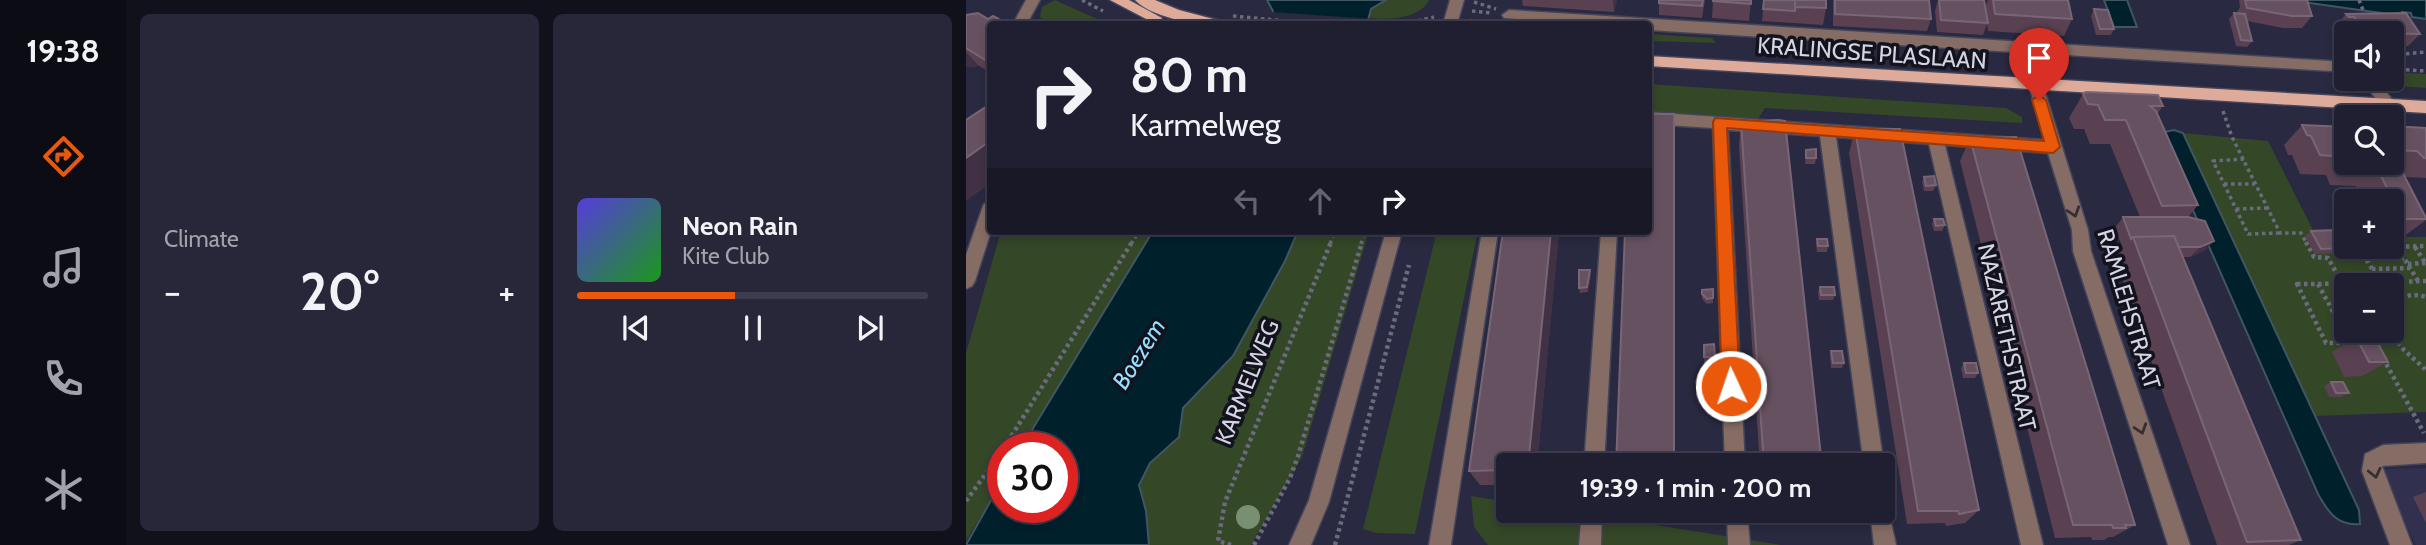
<!DOCTYPE html>
<meta charset="utf-8">
<style>
body{margin:0;font-family:Cabin,sans-serif;background:#272739;color:#f1f3f6;height:100vh;display:flex;flex-direction:column;font-size:26px;white-space:nowrap}
*{box-sizing:border-box;margin:0}
p{font-size:23px;color:#a1a2ab}
.icon{flex:none;width:38px;height:38px;fill:none;stroke:currentColor;stroke-width:2;stroke-linecap:round;stroke-linejoin:round}
.map{position:relative;flex:1;overflow:hidden}
.details{display:flex;flex-direction:column;gap:14px;padding:14px;background:#11111b;width:840px}
.details>*{flex:none}
.top-card{position:absolute;left:21px;top:21px;width:665px;height:214px;border-radius:7px;box-shadow:0 4px 10px #0003,0 0 0 2px #3c3d4d;background:#1f1f31;color:#f1f3f6;overflow:hidden}
.controls{position:absolute;left:1368px;top:21px;display:grid;gap:14px}
.controls a{display:grid;place-items:center;width:70px;height:70px;border-radius:7px;background:#1f1f31;box-shadow:0 4px 10px #0003,0 0 0 2px #3c3d4d;font-size:35px}
.speed{position:absolute;left:21px;top:432px;display:flex;gap:14px;font-size:35px;font-weight:700;text-align:center}
.speed>*{display:grid;place-content:center;width:91px;height:91px;border-radius:50%;background:#1f1f31;box-shadow:0 4px 10px #0003,0 0 0 2px #3c3d4d;line-height:1}
.speed .limit{border:10px solid #d22;background:#fff;color:#111}
.pin{position:absolute;display:grid;place-items:center;width:60px;height:60px;color:#fff;margin:-72px -30px;border-radius:50% 50% 50% 0;rotate:-45deg;box-shadow:0 0 7px #0007}
.pin .icon{rotate:45deg}
.me{position:absolute;width:77px;margin:-38px;rotate:357deg;stroke-linejoin:round;filter:drop-shadow(0 0 5px #0008)}
.turn{display:flex;align-items:center;gap:24px;height:147px;padding:0 28px;font-size:32px}
.turn .icon{width:91px;height:91px;stroke-width:2.5}
.turn b{display:block;font-size:49px;line-height:60px}
.lanes{display:flex;align-items:center;height:66px;padding:0 28px;background:#0003;justify-content:center;gap:35px;direction:ltr}
.lanes .off{opacity:.35}
.big{font-size:52px;font-weight:800;line-height:1.1}
.details .tile{flex:1;display:flex;flex-direction:column;justify-content:center;gap:10px;min-width:0;padding:0 24px;border-radius:10px;background:#272739}
.song{display:flex;align-items:center;gap:21px}
.cover{width:84px;height:84px;border-radius:10px;background:linear-gradient(135deg,hsl(250 70% 55%),hsl(120 70% 35%))}
.played{height:7px;border-radius:4px;background:linear-gradient(90deg,#ea580c 45%,#3c3d4d 45%)}
.keys{display:flex;justify-content:space-around;direction:ltr}
.heat{display:flex;justify-content:space-between;align-items:center;font-size:38px;direction:ltr}
.details .tiles{flex:1;display:grid;gap:14px;grid-template-columns:repeat(2,1fr)}
.trip{position:absolute;left:530px;top:453px;width:399px;height:70px;border-radius:7px;background:#1f1f31;box-shadow:0 4px 10px #0003,0 0 0 2px #3c3d4d;font-weight:800;line-height:70px;text-align:center}
main{display:flex;flex:1;min-height:0}
.tabs{display:flex;flex-direction:column;width:126px;justify-content:space-around;align-items:center;background:#0c0c14;color:#a1a2ab}
.tabs .icon{width:49px;height:49px}
.tabs .on{color:#ea580c}
.tabs b{font-size:32px;color:#f1f3f6}
.map>svg:first-child{display:block}
.built{fill:#31314f}
.green{fill:#344726;fill-rule:evenodd}
.water{fill:#00202c;stroke:#405663;stroke-width:2}
.pier{fill:#292941}
.lines{fill:none;stroke-linecap:round;stroke-linejoin:round}
.minor-casing{stroke:#44445b;stroke-width:3}
.major-casing{stroke:#44445b;stroke-width:3}
.path-far1{stroke:#6b6b7f;stroke-width:3.5;stroke-dasharray:3.5 3.5;stroke-linecap:butt}
.path{stroke:#6b6b7f;stroke-width:4.5;stroke-dasharray:3.5 3.5;stroke-linecap:butt}
.minor{fill:#856c64;fill-rule:evenodd}
.major{fill:#deab9b;fill-rule:evenodd}
.tree{fill:#788f72}
.wall{fill:#594151}
.shaded-wall{fill:#403144}
.building{fill:#665161;stroke:#786575;stroke-width:2}
.oneway{stroke:#352e33}
.route{fill:#ea580c;stroke:#983908;stroke-width:2}
.labels{text-anchor:middle;stroke-width:7;stroke-linejoin:round;paint-order:stroke}
.street-label{font-size:23px;fill:#d4d4e4;stroke:#13131e}
.water-label{font-size:24px;font-style:italic;fill:#96dffe;stroke:#13131e}
</style>
<main>
<nav class="tabs">
<b>19:38</b>
<svg class="icon on" aria-label="directions" viewBox="0 0 24 24"><path d="M12 3l9 9-9 9-9-9zM9 14v-3h6M13 9l2 2-2 2"/></svg>
<svg class="icon" aria-label="music" viewBox="0 0 24 24"><path d="M9 18V5l10-2v13"/><circle cx="6" cy="18" r="3"/><circle cx="16" cy="16" r="3"/></svg>
<svg class="icon" aria-label="phone" viewBox="0 0 24 24"><path d="M5 4h4l2 5-3 2q2 4 5 5l2-3 5 2v4C11 20 4 13 5 4z"/></svg>
<svg class="icon" aria-label="climate" viewBox="0 0 24 24"><path d="M12 3v18M4 7l16 10M4 17L20 7"/></svg>
</nav>
<section class="details">
<div class="tiles">
<div class="tile"><p>Climate</p>
<div class="heat"><a>−</a><b class="big">20°</b><a>+</a></div>
</div>
<div class="tile">
<div class="song"><i class="cover"></i><div><b>Neon Rain</b><p>Kite Club</p></div></div>
<div class="played"></div>
<div class="keys"><svg class="icon" aria-label="previous" viewBox="0 0 24 24"><path d="M18 5L8 12l10 7zM5 5v14"/></svg><svg class="icon" aria-label="pause" viewBox="0 0 24 24"><path d="M8 5v14M16 5v14"/></svg><svg class="icon" aria-label="next" viewBox="0 0 24 24"><path d="M6 5l10 7-10 7zM19 5v14"/></svg></div>
</div>
</div>
</section>
<div class="map">
<svg width="1460" height="545" viewBox="0 0 1460 545">
<rect width="100%" height="100%" fill="#292941"/>
<path class="built" d="M1460 468V545H1450L1412 469Z"/>
<path class="green" d="M89 0 142 24 74 23 78 20 74 17 76 7Z
M420 0H463C454 19 422 20 403 18L404 8Z
M683 34 746 38 750 43 683 41Z
M1426 72 1460 74V88L1420 85 1415 79H1426Z
M683 84 1040 108 1056 117V123L799 108 792 119 683 111Z
M1217 133 1302 141 1350 236 1381 237V247H1426V237H1460V412L1349 416ZM1381 285H1426V331H1381Z
M35 231H187L55 448H37V479L0 541V353Z
M332 231H403L336 457 285 545H183L180 511 173 485 184 463 212 437 217 408 267 355 319 261Z
M471 231H512L449 534 410 533 397 529Z
M505 496 542 502V511H601L815 545H522L508 527Z"/>
<path class="water" d="M301 0H420L405 9 401 24H304L307 11Z
M1138 0H1161L1171 27H1148Z
M1322 0H1460V19L1446 17 1445 13 1436 12 1437 16Z
M1208 130 1217 133 1393 510 1394 524C1371 526 1362 512 1352 494L1193 133Z
M187 231H332L319 261 267 356 217 408 213 437 184 463 173 485 180 511 183 545H0L37 479V508H96V448H55Z"/>
<path class="pier" d="M305 12 407 19 405 24H300Z"/>
<g class="lines">
<g class="minor-casing">
<path id="minor" d="M60 0H74L63 20 66 24H50L48 22Z
M484 0H498L491 24H477Z
M543 10 1381 62V72L682 30V24H616L538 18 536 15Z
M1395 79H1410L1429 103 1426 107H1416Z
M1070 81 1077 86 1122 230 1125 251 1224 545H1202L1107 251 1106 230 1082 153 979 145 1077 545H1055L963 144 870 137 918 466 917 469V466H898L854 136 762 130 779 466H759L747 128 682 124V112L1079 140 1063 86Z
M24 202 25 231 9 281 6 286 0 289V255L16 209 18 204Z
M420 231H436L363 502 345 545H323L343 500Z
M516 231H532L485 545H463Z
M635 231H651L638 466H618Z
M1460 443V463L1416 466 1446 545H1424L1396 471 1399 454 1417 445Z
M917 502 921 504 930 545H908L904 511H917Z
M616 511H636L635 545H613Z
M761 511H781L784 545H762Z"/>
</g>
<g class="major-casing">
<path id="major" d="M144 0H163L196 18 194 21H184Z
M169 0H189L213 10 255 21 257 24C233 26 186 18 169 0Z
M682 56 1460 101V113L682 66Z"/>
</g>
<path class="path-far1" d="M116 0 137 11
M1393 0 1397 10
M508 2 530 9
M506 11 525 13
M267 16 350 24
M504 20 514 24
M438 24 468 17
M1426 55 1460 52
M1426 69 1460 71
M1257 111 1266 137 1314 233H1335L1341 244
M1278 159 1247 161 1282 234 1313 233
M1258 184H1289
M1270 209 1301 208
M165 244 173 231
M364 244 369 231
M395 244 399 231"/>
<path class="path" d="M1340 242 1348 257 1362 258 1381 292
M1449 247 1460 264
M1432 248 1452 281
M1401 259 1438 258
M1442 264 1460 263
M1406 269 1444 268
M1413 281 1394 248 1460 246
M1331 284H1352L1384 343H1360Z
M1352 284 1460 281
M1426 309C1433 295 1446 293 1460 297
M1402 331 1407 341
M1424 331 1437 349 1460 370
M1417 358 1458 433
M38 448 166 242
M0 501 37 450
M265 545 252 541 259 502 365 242
M288 545 324 478 332 456 396 242
M369 545 443 265"/>
<use href="#minor" class="minor"/>
<use href="#major" class="major"/>
</g>
<circle class="tree" cx="282" cy="517" r="12"/>
<path class="wall" d="M556 0H651L648 12 557 6Z
M693 0H739L736 18 693 15Z
M747 0H785L783 21 746 18Z
M798 0 860 8 857 25 796 21Z
M867 0H963L965 19 961 31 867 26Z
M972 0 1019 8 1022 0H1102L1106 19 1098 36 1022 31 1021 24 1017 35 971 32 969 11Z
M1273 0H1341L1346 16 1336 28H1317L1281 21 1286 41 1281 47 1270 46 1263 19 1268 13H1271V12L1274 7Z
M1128 9 1148 29 1145 35H1130L1125 16Z
M1380 14 1454 34 1442 46H1426V33H1381V34L1377 29H1372L1370 26Z
M0 15 24 24V72L13 66 0 67Z
M1117 94 1197 106 1191 114 1232 205 1222 217 1238 251 1224 257H1217L1335 540 1323 545H1251L1149 259 1157 249 1149 228 1157 217H1174L1144 144H1124L1118 129H1108L1103 118Z
M775 122 856 466H794L773 146Z
M1336 125 1381 127V163H1426V126L1460 128V178L1439 177 1460 218V220L1437 237H1426V201H1397L1390 186 1364 185 1360 175 1334 174 1326 155H1322L1318 145Z
M889 129 1013 510 999 523 980 526 979 523 941 524 883 153Z
M1004 138 1169 525 1147 537H1143L1138 540H1126L1125 537 1089 538 994 161Z
M840 150 850 158 849 164H839Z
M958 177 970 185 967 191H958L956 182Z
M1381 216V237H1377L1370 225Z
M968 219 979 225 976 231H968L966 224Z
M593 231 571 466H542V485H514L503 471Z
M1345 231 1381 248 1374 253 1349 254 1339 236Z
M851 239 862 246 861 252H851L850 245Z
M625 275 622 292 614 293 613 288Z
M854 287 869 295 867 300H853L852 292Z
M747 289V303L741 304 736 299V290Z
M1390 337 1422 362 1396 376 1378 377 1366 352Z
M748 344 749 362H738V345Z
M865 351 878 363 876 368H865L864 356Z
M998 363 1012 373 1009 378H997L995 368Z
M1365 382 1383 393 1375 397H1363L1358 386Z
M1460 492V523L1447 497Z"/>
<path class="shaded-wall" d="M647 0H651L648 12Z
M0 52 13 66 0 67Z
M708 114 709 138V466H708Z
M24 141V184L1 200H0V158Z
M585 231H593L571 466H562Z
M1248 241 1238 251 1224 257 1234 247Z
M624 270 625 275 622 292 621 287Z"/>
<path class="building" d="M693 0H737L736 6 693 3Z
M747 0H785V4L747 1Z
M798 0H829V11L797 9Z
M829 0H860V8L829 7Z
M869 0H963L965 19 869 14Z
M973 0H1018L1022 23 975 20Z
M1027 0H1102L1106 19 1029 14Z
M1279 0H1341L1346 16H1326L1281 8Z
M1128 9 1142 10 1148 29H1134Z
M12 13 22 19 27 16 42 24H24V63L0 48V15Z
M1268 13 1279 14 1286 41 1275 40Z
M1440 13 1454 34 1399 33 1388 17H1383L1380 14Z
M1120 92 1192 95 1197 106H1184L1190 111 1232 205 1196 206 1160 120H1139L1132 105 1122 104 1117 94Z
M24 104V141L0 158V120Z
M682 114H708V466H650L659 231H682Z
M812 120 819 121 856 466H798L775 122Z
M1336 125 1381 127V157L1354 155 1345 136 1341 135Z
M1426 126 1460 128V158H1458L1451 151 1426 150Z
M889 129H934L1013 510 993 514 992 511H952Z
M1050 137 1169 525H1159L1160 528H1147L1146 525H1107L1004 138Z
M850 149V158H840V150Z
M1426 152 1460 218V219H1426V207H1430L1411 167 1385 166 1384 163H1426Z
M968 176 970 185 960 186 958 177Z
M1157 217H1222L1239 221 1248 241 1234 247H1213L1208 236 1167 237 1165 239Z
M968 219H977L979 225 970 226Z
M1370 230 1381 248 1355 249 1345 231Z
M537 231H585L562 466H542V473H540V470L503 471Z
M1208 236 1335 540 1281 542 1167 237Z
M851 239H861L862 246H852Z
M613 270H624L621 287 613 288Z
M854 287H868L869 295H855Z
M747 289V298L741 299 736 294V290Z
M1408 336 1422 362H1403L1390 337Z
M748 344 749 357H738V345Z
M865 351H876L878 363H867Z
M998 363H1010L1012 373H1000Z
M1365 382H1377L1383 393H1370Z"/>
<defs><path id="oneway-chevron" d="M-2-3.5L2.5 0L-2 3.5" fill="none" stroke-width="1.6" stroke-linecap="round" stroke-linejoin="round" transform="scale(1.75)"/></defs>
<g class="oneway">
<use href="#oneway-chevron" transform="translate(1108 212) rotate(72)"/>
<use href="#oneway-chevron" transform="translate(1175 429) rotate(72)"/>
<use href="#oneway-chevron" transform="translate(1409 473) rotate(77)"/>
</g>
<path class="route" d="M1073 95 1080 100 1094 147 1087 153 761 128 774 386 771 392 765 394 759 392 756 386 747 122 749 118 1078 141 1066 100Z"/>
<g class="labels">
<g class="street-label">
<text transform="translate(906 53) rotate(4)" y="8">KRALINGSE PLASLAAN</text>
<text transform="translate(1163 309) rotate(73)" y="8">RAMLEHSTRAAT</text>
<text transform="translate(1041 337) rotate(77)" y="8">NAZARETHSTRAAT</text>
<text transform="translate(281 382) rotate(-68)" y="8">KARMELWEG</text>
</g>
<g class="water-label">
<text transform="translate(173 354) rotate(-58)" y="8">Boezem</text>
</g>
</g>
</svg>
<div class="controls">
<a><svg class="icon" aria-label="sound" viewBox="0 0 24 24"><path d="M4 9h4l5-4v14l-5-4H4zM17 9q2 3 0 6"/></svg></a>
<a><svg class="icon" aria-label="search" viewBox="0 0 24 24"><circle cx="10" cy="10" r="6"/><path d="M15 15l6 6"/></svg></a>
<a>+</a>
<a>−</a>
</div>
<div class="speed"><div class="limit">30</div></div>
<div class="pin" style="left:1073px;top:100px;background:#d93025"><svg class="icon" aria-label="arrive" viewBox="0 0 24 24"><path d="M6 21V4h12l-3 4 3 4H6"/></svg></div>
<svg class="me" style="left:765px;top:386px" viewBox="-20 -20 40 40"><circle r="17" fill="#ea580c" stroke="#fff" stroke-width="3"/><path d="M0-11L8 9 0 5-8 9z" fill="#fff"/></svg>
<div class="trip">19:39 · 1 min · 200 m</div>
<div class="top-card">
<div class="turn"><svg class="icon" aria-label="right" viewBox="0 0 24 24"><path d="M7 20v-9h11M14 6l5 5-5 5"/></svg><div><b>80 m</b>Karmelweg</div></div>
<div class="lanes"><svg class="icon off" aria-label="left" viewBox="0 0 24 24"><path d="M17 20v-9H6M10 6l-5 5 5 5"/></svg><svg class="icon off" aria-label="ahead" viewBox="0 0 24 24"><path d="M12 20V5M6 11l6-6 6 6"/></svg><svg class="icon" aria-label="right" viewBox="0 0 24 24"><path d="M7 20v-9h11M14 6l5 5-5 5"/></svg></div>
</div>
</div>
</main>
